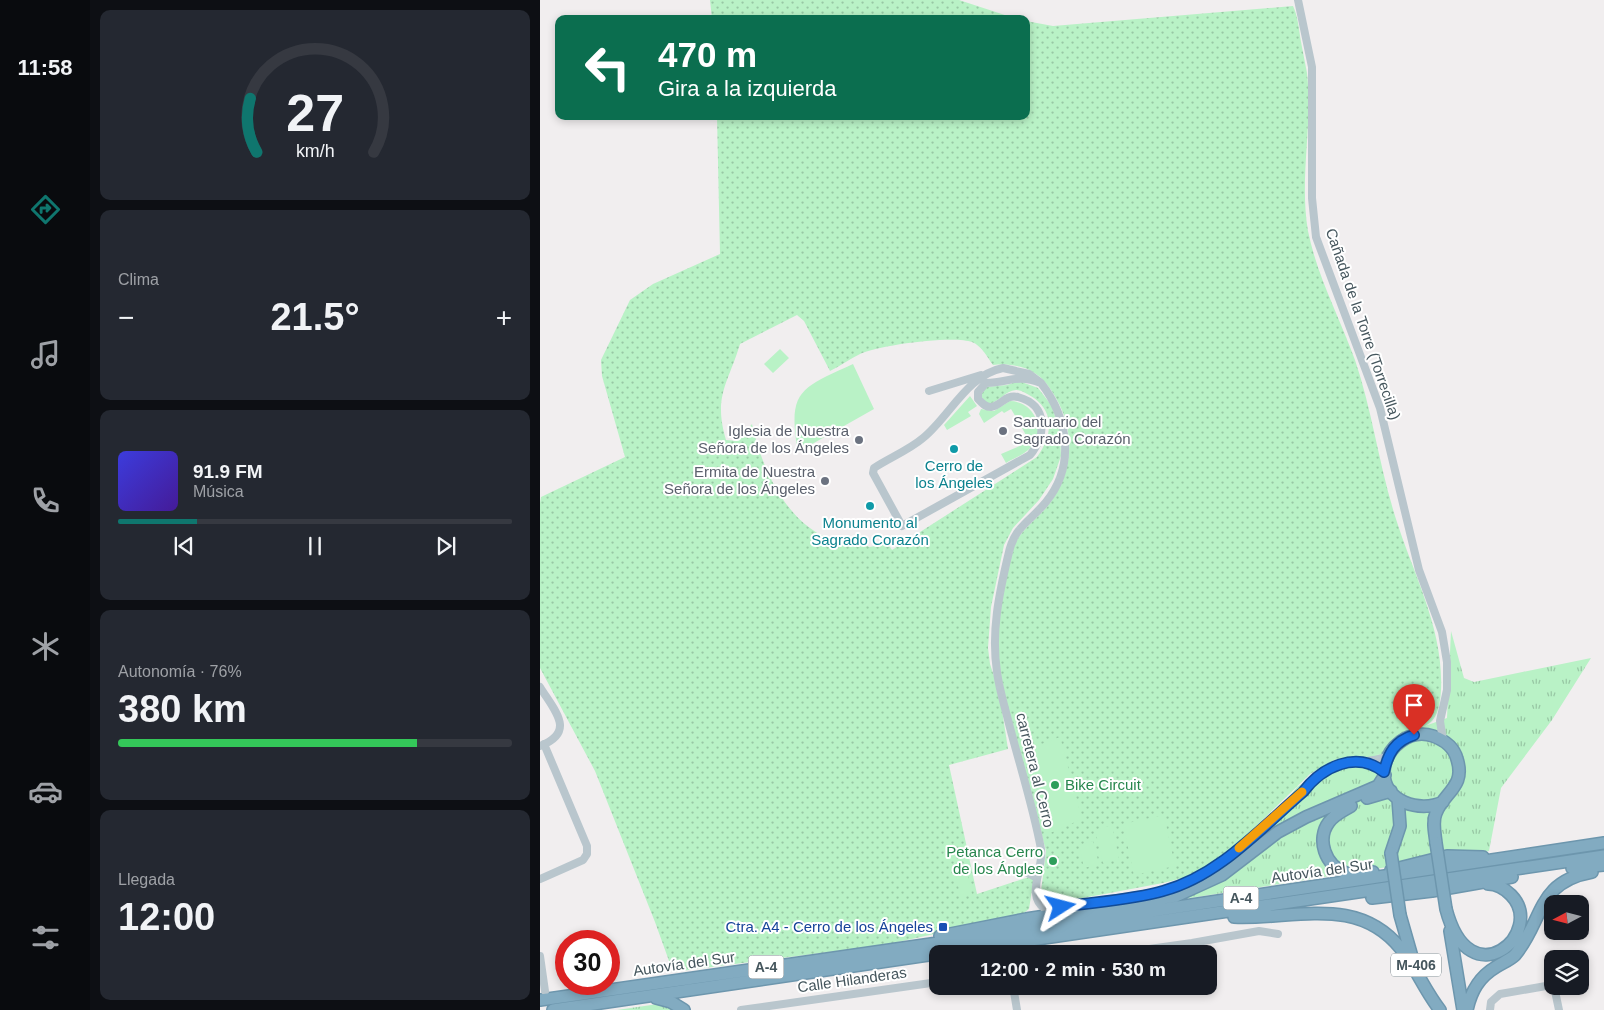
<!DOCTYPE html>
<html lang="es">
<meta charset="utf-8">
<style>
body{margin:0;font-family:Helvetica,sans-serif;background:#242831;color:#f1f3f6;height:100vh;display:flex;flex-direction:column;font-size:19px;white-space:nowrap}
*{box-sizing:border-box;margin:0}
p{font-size:16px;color:#9ea1a6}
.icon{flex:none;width:28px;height:28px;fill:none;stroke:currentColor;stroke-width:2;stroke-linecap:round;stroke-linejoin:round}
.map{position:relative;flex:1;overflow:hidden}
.side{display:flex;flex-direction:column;gap:10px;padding:10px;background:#0d0f14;width:450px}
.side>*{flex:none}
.guide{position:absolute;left:15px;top:15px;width:475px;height:105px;border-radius:10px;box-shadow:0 2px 8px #0003;background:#0b6e4f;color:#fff;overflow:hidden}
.needle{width:32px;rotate:263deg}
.fabs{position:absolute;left:1004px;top:895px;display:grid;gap:10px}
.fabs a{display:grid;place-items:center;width:45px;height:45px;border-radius:10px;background:#171b24;box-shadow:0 2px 8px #0003;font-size:25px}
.speed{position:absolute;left:15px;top:930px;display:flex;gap:10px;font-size:25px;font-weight:700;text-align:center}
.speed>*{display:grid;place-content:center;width:65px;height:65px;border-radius:50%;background:#171b24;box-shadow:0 2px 8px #0003;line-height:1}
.speed .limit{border:8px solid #d22;background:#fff;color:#111}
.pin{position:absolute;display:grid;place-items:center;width:42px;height:42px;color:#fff;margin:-51px -21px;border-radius:50% 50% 50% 0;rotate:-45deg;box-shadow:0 0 5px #0007}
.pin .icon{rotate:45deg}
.me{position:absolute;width:55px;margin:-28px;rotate:81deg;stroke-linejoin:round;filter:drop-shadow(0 0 4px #0008)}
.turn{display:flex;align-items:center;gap:18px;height:105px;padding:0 20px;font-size:22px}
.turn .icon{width:65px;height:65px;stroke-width:2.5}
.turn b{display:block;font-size:35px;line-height:42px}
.big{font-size:38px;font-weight:800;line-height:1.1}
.side .widget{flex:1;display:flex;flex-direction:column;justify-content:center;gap:8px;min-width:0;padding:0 18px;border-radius:10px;background:#242831}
.side .dial{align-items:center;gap:0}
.dial svg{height:130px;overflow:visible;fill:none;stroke:#363941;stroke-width:7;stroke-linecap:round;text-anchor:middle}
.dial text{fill:#f1f3f6;stroke:none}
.song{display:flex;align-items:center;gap:15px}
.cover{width:60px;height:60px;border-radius:8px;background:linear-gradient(135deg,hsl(240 70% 55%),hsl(260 70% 35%))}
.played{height:5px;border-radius:2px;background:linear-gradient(90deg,#0f766e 20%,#363941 20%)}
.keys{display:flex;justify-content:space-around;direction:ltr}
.heat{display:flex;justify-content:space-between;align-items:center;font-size:28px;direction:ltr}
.charge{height:8px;border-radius:4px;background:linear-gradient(90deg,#34c759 76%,#363941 0)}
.trip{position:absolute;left:389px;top:945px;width:288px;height:50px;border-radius:10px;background:#171b24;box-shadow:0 2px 8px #0003;font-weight:800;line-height:50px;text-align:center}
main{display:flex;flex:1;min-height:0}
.tab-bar{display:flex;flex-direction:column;width:90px;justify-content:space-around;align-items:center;background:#090b0e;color:#9ea1a6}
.tab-bar .icon{width:35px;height:35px}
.tab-bar .current{color:#0f766e}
.tab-bar b{font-size:22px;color:#f1f3f6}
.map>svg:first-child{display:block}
.grass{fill:url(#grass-tufts)}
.park{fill:url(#park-dots)}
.garden{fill:#b9f2c6}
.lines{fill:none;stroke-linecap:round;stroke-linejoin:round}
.highway-casing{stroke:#6d96ad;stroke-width:14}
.minor{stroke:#b9c6cd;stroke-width:8}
.highway{stroke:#82abc1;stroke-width:11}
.highway-bridge-casing{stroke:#6d96ad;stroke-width:14;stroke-linecap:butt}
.highway-bridge{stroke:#82abc1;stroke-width:11}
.route-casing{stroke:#114b97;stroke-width:12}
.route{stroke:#1a73e8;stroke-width:9}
.slow{stroke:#f59e0b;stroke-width:9}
.worship-dot{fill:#6b7280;stroke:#fff;stroke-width:2}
.culture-dot{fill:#0f9aa8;stroke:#fff;stroke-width:2}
.leisure-dot{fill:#2e9e5b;stroke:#fff;stroke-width:2}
.transit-dot{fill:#1a4fb4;stroke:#fff;stroke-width:2}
.labels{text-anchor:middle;stroke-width:4;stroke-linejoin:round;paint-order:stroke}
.shield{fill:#fff;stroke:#7d898e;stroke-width:1}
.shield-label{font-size:14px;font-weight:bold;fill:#45565d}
.street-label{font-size:15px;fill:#45565d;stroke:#fff}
.worship-label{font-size:15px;fill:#5b616d;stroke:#fff;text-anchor:end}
.culture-label{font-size:15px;fill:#0d838f;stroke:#fff}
.leisure-label{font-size:15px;fill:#27864d;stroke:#fff;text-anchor:start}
.transit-label{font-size:15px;fill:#164399;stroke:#fff;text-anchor:end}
</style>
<main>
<nav class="tab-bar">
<b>11:58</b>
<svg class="icon current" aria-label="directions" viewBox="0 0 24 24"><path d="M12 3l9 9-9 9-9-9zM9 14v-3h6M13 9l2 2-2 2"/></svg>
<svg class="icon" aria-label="music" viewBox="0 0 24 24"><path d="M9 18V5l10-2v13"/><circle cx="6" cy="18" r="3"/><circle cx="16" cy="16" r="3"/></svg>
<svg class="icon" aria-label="phone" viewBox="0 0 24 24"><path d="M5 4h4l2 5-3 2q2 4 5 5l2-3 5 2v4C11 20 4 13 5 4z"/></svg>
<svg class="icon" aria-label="climate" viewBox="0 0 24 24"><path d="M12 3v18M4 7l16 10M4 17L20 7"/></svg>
<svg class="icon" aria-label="car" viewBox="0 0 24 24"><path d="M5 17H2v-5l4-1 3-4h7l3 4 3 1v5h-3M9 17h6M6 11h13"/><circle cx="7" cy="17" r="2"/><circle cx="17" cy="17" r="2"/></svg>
<svg class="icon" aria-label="filters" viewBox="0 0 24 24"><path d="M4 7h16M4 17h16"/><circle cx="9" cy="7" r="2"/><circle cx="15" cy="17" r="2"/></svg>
</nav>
<section class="side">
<div class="widget dial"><svg viewBox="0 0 100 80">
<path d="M14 69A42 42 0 1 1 86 69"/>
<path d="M14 69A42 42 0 0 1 10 36" stroke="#0f766e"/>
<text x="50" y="56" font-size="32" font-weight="700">27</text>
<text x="50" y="72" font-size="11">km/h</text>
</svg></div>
<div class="widget"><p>Clima</p>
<div class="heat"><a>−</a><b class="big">21.5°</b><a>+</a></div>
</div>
<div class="widget">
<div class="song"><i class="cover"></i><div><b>91.9 FM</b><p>Música</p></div></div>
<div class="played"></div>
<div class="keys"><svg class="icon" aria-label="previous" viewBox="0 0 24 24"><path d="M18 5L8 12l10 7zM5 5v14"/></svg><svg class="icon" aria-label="pause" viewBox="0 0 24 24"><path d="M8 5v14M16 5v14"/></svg><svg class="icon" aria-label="next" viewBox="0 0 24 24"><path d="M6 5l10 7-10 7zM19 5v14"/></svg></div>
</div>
<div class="widget"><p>Autonomía · 76%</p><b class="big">380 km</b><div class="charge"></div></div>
<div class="widget"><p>Llegada</p><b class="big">12:00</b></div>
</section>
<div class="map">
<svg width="1064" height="1010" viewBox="0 0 1064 1010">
<defs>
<pattern id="grass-tufts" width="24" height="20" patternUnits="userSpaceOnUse" patternTransform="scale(1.25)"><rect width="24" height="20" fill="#b9f2c6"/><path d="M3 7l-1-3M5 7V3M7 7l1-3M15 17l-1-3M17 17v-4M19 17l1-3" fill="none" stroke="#98c7a4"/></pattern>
<pattern id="park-dots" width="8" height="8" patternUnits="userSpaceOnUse" patternTransform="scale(1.25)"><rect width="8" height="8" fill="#b9f2c6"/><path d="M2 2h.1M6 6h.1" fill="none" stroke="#98c7a4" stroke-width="1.8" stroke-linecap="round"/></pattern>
</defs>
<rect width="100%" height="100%" fill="#f1eeef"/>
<path class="grass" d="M911 631 924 678 934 682 1051 658 1012 720 961 788 949 851 644 899 718 835 757 787 802 757 842 754 855 737 907 718Z
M125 1003 139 1010H77Z"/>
<path class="park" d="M170 0H419L477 19H172Z
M753 6C758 16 759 30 761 42 763 52 765 63 767 73 773 126 759 178 768 231 777 276 799 316 815 360 832 410 839 465 855 516 873 574 904 629 901 690 898 748 865 713 842 754L794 760 770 774 687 854 651 876 623 883 511 904 504 900 501 892 506 851 459 673C456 630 460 587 474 546 481 529 500 517 510 503 536 467 535 425 511 390 497 368 477 363 453 365 447 357 442 346 432 342 414 335 338 345 320 354 310 359 300 366 290 371L264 321 257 315 200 344C188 384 173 396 186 440L197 441 212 424C221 465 242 514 281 535 292 541 305 535 316 538 320 540 325 544 329 547L348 544 352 550 497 457C511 438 516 414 494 398 489 395 482 390 476 390 465 391 459 402 449 404L443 400 441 395 446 387 467 385 479 381 498 388 512 406 520 432 521 456 513 479 499 500 473 528 464 545 451 607 448 648 450 664 459 691 468 749 409 765 437 894 489 877H494L489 909 481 915 344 945 133 972 115 922 55 771 0 668V503L1 497 85 457 62 376 61 360 90 300 113 284 180 254 177 116H486V21L513 26Z"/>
<path class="garden" d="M240 349 249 358 233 373 224 364Z
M313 364 334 409 258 452C247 390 261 388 313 364Z
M430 396 437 406 428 412 431 416 407 430 404 425Z
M470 401C492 401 507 427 492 446 486 454 474 458 466 463L461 454 482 445 481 443 488 439 482 428 485 426 480 418 477 419 471 409 464 413 462 411 444 423 439 414 441 409 454 411Z
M520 737 542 819 510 833 486 750Z
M624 815 635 866 594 875 583 824Z
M572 825 579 859 563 863 555 830Z
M553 841 559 864 544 868 539 845Z
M426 866 432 895 421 897 414 869Z"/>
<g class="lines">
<g class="highway-casing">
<path id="highway" d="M827 798 851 791
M811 806C803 811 795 814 789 822 776 839 785 866 806 873 813 875 825 872 833 872
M896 843C895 833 892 822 896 813 904 792 926 787 917 759 914 747 904 740 893 736 870 728 846 747 844 771 843 802 880 813 903 802
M851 853 860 826 858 799
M1032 868 1064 865
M851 870 907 856 943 857
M832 898 892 891 972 877
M906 909C930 1001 1007 932 971 895 965 889 957 884 948 884
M860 915 872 957
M694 917C753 920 817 894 861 949 876 968 885 991 900 1010
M910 931 923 1010
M400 936 486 919 636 896 682 875 738 832 766 817 838 786 845 775
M116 998 131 1002 144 1010
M0 1000 405 942 1064 843
M13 1010 1064 856
M927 1010C931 991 939 977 956 967 962 963 970 960 975 955 1004 920 996 882 1052 872"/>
</g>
<path class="minor" d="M758 0 772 67V198L776 237 840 408 879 570 902 632 907 662V690L900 721 903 740
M463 368 489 374 501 383C476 374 471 382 446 383L438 392V399C442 403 445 407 451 407 461 406 465 394 478 397 509 405 506 436 490 455L362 526 333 473 334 468C349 458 369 450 383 438 410 416 427 375 463 368Z
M501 383C528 418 536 465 506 502 489 523 474 526 468 556 459 594 451 632 457 672 459 688 464 704 468 720 479 763 493 806 501 849 504 869 485 895 505 909L623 891 647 882 676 867 763 792C771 781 783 768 797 764 814 759 831 764 848 756
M389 391 441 375
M0 687C14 710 37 732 0 746
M486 872 497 878
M0 879 43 860 47 854V846L4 744
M574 954 652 943 719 931 738 934
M0 956 5 991
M473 986 477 1010
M201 1010 398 982
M950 1010 951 1002 960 994 1006 986 1015 991 1019 1010"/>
<use href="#highway" class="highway"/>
<g class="highway-bridge-casing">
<path id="highway-bridge" d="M896 843 906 909
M851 853 860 915"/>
</g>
<use href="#highway-bridge" class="highway-bridge"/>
</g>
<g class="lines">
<g class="route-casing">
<path id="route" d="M521 907C553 902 593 900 623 891 679 876 721 828 763 792 782 767 816 750 844 772 848 753 855 741 874 735"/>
</g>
<use href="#route" class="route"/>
<path class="slow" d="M699 848 762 792"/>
</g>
<g class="worship-dot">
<circle cx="463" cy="431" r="5"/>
<circle cx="319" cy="440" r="5"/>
<circle cx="285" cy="481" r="5"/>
</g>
<g class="culture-dot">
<circle cx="414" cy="449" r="5"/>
<circle cx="330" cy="506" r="5"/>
</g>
<g class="leisure-dot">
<circle cx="515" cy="785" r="5"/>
<circle cx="513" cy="861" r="5"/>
</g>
<rect class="transit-dot" x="398" y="922" width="10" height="10" rx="2.5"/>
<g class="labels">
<g class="shield">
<rect x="683.5" y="886.5" width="35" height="23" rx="4"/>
<rect x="851" y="953.5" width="50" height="23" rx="4"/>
<rect x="208.5" y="955.5" width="35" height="23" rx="4"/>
</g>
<g class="shield-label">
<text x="701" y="903">A-4</text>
<text x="876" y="970">M-406</text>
<text x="226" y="972">A-4</text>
</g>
<g class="street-label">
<text transform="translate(823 324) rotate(71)" y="5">Cañada de la Torre (Torrecilla)</text>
<text transform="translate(495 770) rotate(76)" y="5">carretera al Cerro</text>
<text transform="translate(782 871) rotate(-8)" y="5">Autovía del Sur</text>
<text transform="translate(144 964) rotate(-8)" y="5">Autovía del Sur</text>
<text transform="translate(312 980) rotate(-8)" y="5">Calle Hilanderas</text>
</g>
<g class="worship-label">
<text x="473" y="427" text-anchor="start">Santuario del<tspan x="473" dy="17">Sagrado Corazón</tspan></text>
<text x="309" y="436">Iglesia de Nuestra<tspan x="309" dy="17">Señora de los Ángeles</tspan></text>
<text x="275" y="477">Ermita de Nuestra<tspan x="275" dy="17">Señora de los Ángeles</tspan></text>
</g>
<g class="culture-label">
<text x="414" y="471">Cerro de<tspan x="414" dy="17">los Ángeles</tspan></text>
<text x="330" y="528">Monumento al<tspan x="330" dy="17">Sagrado Corazón</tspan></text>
</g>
<g class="leisure-label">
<text x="525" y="790">Bike Circuit</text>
<text x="503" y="857" text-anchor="end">Petanca Cerro<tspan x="503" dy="17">de los Ángles</tspan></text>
</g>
<g class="transit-label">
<text x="393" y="932">Ctra. A4 - Cerro de los Ángeles</text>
</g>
</g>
</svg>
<div class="fabs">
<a><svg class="needle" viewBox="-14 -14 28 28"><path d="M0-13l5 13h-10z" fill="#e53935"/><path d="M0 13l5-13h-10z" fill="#9ea1a6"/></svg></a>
<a><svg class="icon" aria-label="layers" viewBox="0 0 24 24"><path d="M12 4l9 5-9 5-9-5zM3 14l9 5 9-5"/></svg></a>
</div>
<div class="speed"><div class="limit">30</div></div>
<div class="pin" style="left:874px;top:735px;background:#d93025"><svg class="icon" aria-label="arrive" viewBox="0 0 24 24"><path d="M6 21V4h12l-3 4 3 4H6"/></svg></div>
<svg class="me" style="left:521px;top:907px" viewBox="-20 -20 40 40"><path d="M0-17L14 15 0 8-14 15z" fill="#1a73e8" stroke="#fff" stroke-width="4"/></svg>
<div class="trip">12:00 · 2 min · 530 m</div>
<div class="guide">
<div class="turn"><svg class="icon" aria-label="left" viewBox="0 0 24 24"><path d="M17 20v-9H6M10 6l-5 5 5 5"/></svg><div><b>470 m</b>Gira a la izquierda</div></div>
</div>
</div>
</main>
